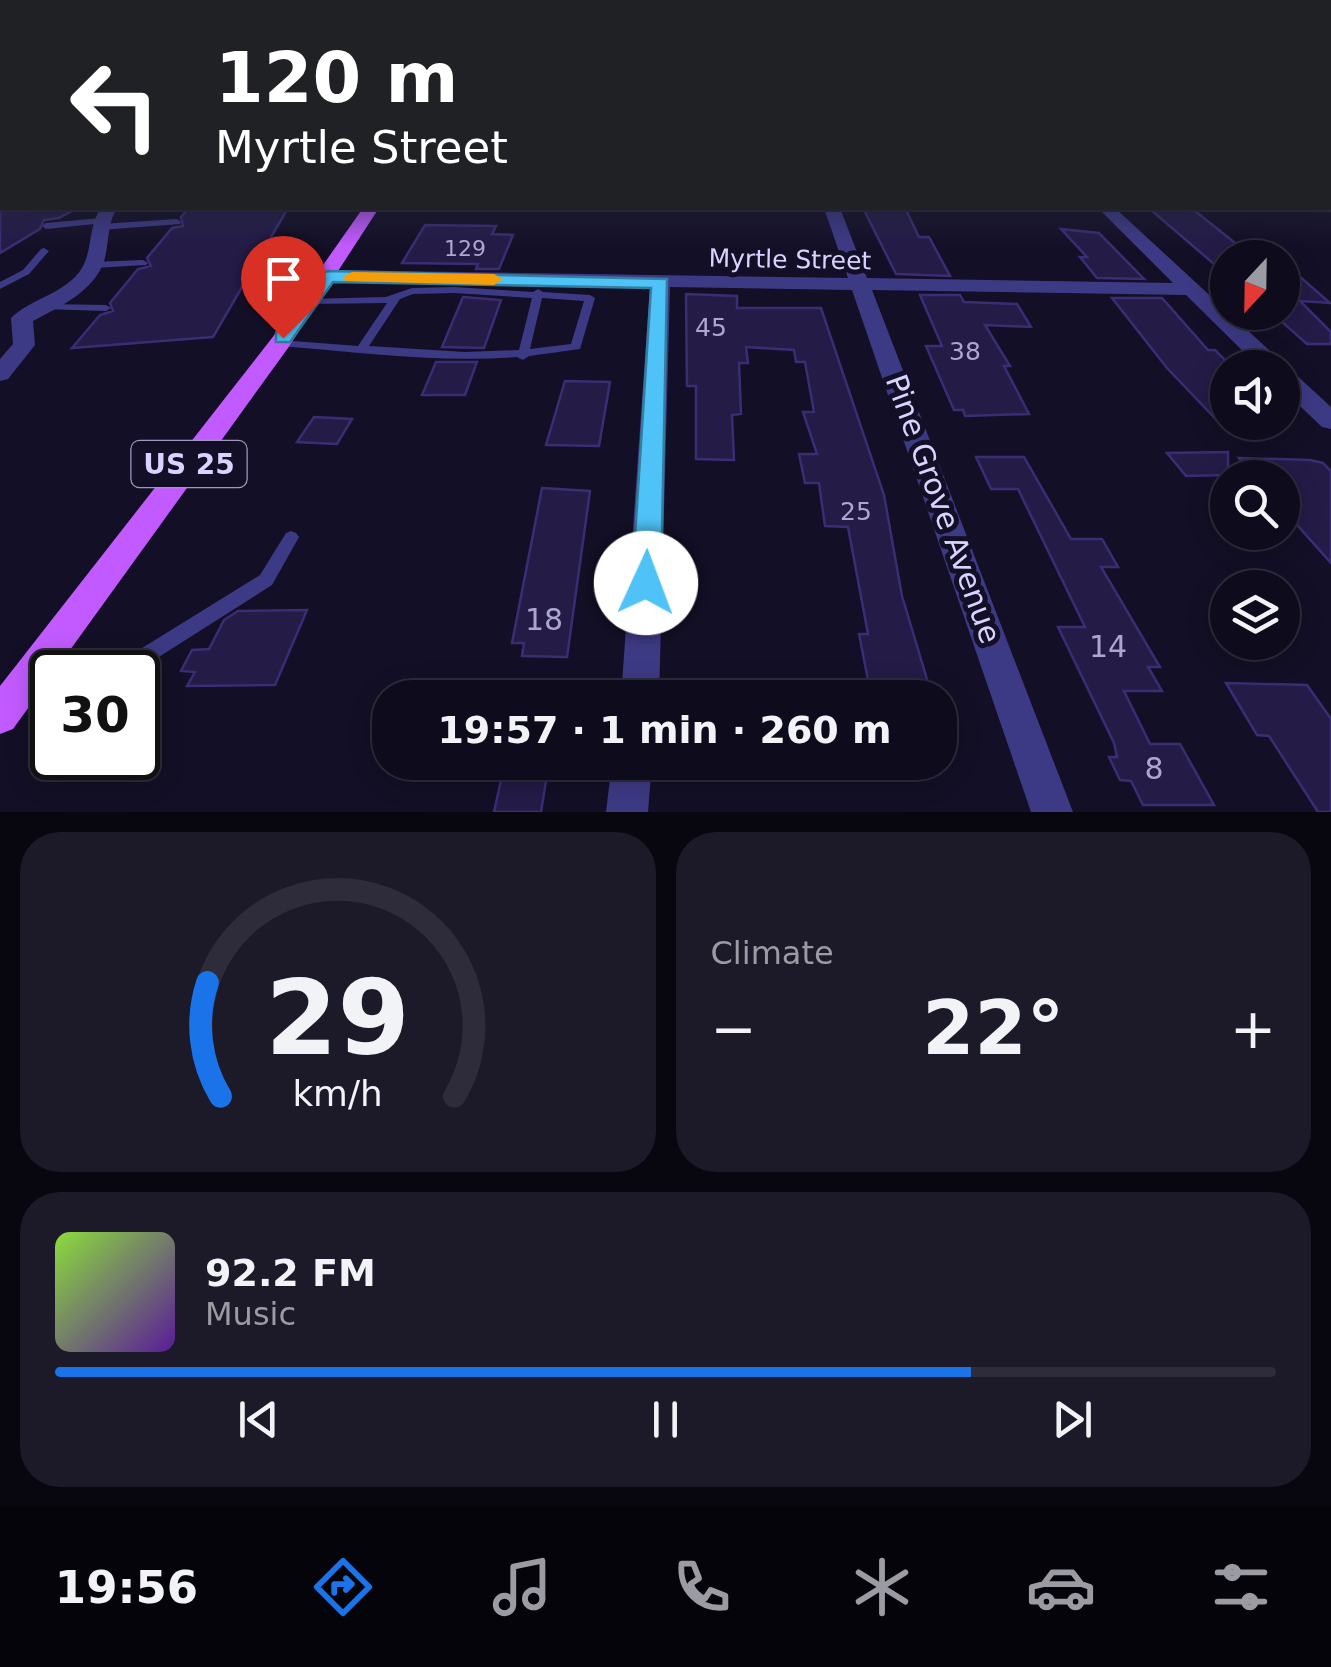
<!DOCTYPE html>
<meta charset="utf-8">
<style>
body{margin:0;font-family:"DejaVu Sans",sans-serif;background:#1c1929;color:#f1f3f6;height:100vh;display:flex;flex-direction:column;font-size:38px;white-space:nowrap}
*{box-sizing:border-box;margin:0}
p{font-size:32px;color:#9b9ba3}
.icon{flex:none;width:55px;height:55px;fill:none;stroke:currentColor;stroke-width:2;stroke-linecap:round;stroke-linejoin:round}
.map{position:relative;height:812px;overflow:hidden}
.details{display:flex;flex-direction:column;gap:20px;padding:20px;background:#08060f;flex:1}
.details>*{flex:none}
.hud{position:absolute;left:0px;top:0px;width:1332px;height:210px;box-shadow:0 5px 25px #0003,0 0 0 2px #2e2b3b;background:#202124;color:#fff;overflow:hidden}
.needle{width:65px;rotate:202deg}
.buttons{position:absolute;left:1210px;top:240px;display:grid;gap:20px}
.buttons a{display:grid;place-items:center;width:90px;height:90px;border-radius:50%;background:#0e0b1c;box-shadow:0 5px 25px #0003,0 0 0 2px #2e2b3b;font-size:50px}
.speed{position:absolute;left:30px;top:650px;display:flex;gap:20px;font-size:50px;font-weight:700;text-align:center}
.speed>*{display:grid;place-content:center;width:130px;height:130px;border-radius:50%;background:#0e0b1c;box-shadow:0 5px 25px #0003,0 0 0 2px #2e2b3b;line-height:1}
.speed .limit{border:5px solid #111;border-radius:15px;background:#fff;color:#111}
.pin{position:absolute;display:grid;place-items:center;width:85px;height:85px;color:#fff;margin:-102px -42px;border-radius:50% 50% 50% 0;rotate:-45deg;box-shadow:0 0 10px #0007}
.pin .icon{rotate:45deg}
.me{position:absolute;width:110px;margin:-55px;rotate:2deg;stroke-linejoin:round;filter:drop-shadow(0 0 8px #0008)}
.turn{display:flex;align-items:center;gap:35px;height:210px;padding:0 50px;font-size:45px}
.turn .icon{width:130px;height:130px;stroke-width:2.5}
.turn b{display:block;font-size:70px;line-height:85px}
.big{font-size:75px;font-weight:700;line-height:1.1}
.details .widget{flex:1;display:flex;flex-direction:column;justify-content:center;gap:15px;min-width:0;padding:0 35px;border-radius:40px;background:#1c1929}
.details .dial{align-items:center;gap:0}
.dial svg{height:260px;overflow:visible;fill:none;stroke:#2e2b3b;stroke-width:7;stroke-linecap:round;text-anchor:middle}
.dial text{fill:#f1f3f6;stroke:none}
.song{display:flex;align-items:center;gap:30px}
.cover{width:120px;height:120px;border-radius:15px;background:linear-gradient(135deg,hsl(90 70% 55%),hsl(270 70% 35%))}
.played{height:10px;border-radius:5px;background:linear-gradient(90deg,#1a73e8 75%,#2e2b3b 75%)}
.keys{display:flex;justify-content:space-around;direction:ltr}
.heat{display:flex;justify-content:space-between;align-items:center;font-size:55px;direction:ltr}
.details .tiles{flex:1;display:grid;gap:20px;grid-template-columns:1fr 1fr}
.widget:last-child{grid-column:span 2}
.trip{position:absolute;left:372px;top:680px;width:585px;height:100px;border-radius:40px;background:#0e0b1c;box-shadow:0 5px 25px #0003,0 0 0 2px #2e2b3b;font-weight:700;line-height:100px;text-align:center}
.tabs{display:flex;height:160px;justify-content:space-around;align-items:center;background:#06040b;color:#9b9ba3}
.tabs .icon{width:70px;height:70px}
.tabs .active{color:#1a73e8}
.tabs b{font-size:45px;color:#f1f3f6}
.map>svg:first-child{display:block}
.building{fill:#241b47;stroke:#3b2d73;stroke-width:2.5}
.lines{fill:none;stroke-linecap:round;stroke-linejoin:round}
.service{fill:#3d3a85;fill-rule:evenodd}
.minor{fill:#3d3a85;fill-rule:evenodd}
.tertiary{fill:#3d3a85;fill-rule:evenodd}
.primary{fill:#c25bff;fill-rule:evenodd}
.route{fill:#4fc3f7;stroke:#337fa1;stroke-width:2.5}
.slow{fill:#f59e0b}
.labels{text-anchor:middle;stroke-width:10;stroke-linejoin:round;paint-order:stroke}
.far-number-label{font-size:22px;fill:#aca6d1}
.far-street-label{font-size:25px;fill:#d9d4ff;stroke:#130f26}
.number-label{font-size:25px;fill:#aca6d1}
.shield{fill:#130f26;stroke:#9e99be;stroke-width:2.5}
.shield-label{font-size:28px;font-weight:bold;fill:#d9d4ff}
.street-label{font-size:30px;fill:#d9d4ff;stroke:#130f26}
.near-number-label{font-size:30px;fill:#aca6d1}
</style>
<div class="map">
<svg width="1331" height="812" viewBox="0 0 1331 812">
<rect width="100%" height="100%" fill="#130f26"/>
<path class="building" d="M0 208H77L59 218 44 220 40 229 0 253Z
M189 208H288L213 337 72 348 100 315 113 311 110 303 138 269 151 266 147 258 172 228 183 226 181 217Z
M863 208H905L919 237H929L950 276 896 274Z
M1151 210 1195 211 1254 258H1228V276Z
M425 225 496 226 492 234 513 235 499 269H476L478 264 402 263Z
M1061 229 1099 233 1144 279 1097 278 1080 257H1087Z
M1282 261 1330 303 1300 301 1331 332V344H1307L1282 322Z
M686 294 737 296V308H821L884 495 902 596 929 686 869 685 859 634H868L848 527 825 526 819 483H805L799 454H817L803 412H814L805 362H796L794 350 746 347 748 363H739L741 414 732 415 734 460 696 459V386H687Z
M920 295H960L964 302 1017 304 1031 327 985 325 1010 366H1004L1029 414 965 416 963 410H954L926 346H942Z
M463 297 501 300 484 348 442 347Z
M1112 298H1162L1208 350H1215L1228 363V432L1167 368Z
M436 362H477L465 395H422Z
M565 381 610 382 599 446 546 445Z
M314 417 352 419 337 444 297 442Z
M1228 452V475L1186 476 1167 453Z
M976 457H1024L1071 539H1102L1118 567H1101L1160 667H1148L1162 691H1124L1150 744H1180L1214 805H1143L1131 781 1120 780 1109 757H1117L1114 743 1058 627H1085L1018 489H991Z
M1239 458 1310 460 1323 463 1331 471V563L1282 508V478H1256Z
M542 488 590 491 567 657 522 656 524 643H512Z
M307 610 275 685 187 686 195 672 181 671 192 650 209 649 224 620 238 611Z
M1226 683 1307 685 1331 719V812H1318L1269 736 1257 735Z
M505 762H549L541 812H494Z"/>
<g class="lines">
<path class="service" d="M101 218 105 221 104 223 46 229 42 226 46 223Z
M177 219 181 222 180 224 100 230 96 227 100 224Z
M44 248 49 251 29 274 0 289V282L23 270 41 249Z
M143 260 148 263 146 265 94 268 89 265 94 262Z
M454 287 533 292 538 289 543 292 590 295 595 298 580 349 529 356 523 360 517 357C438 363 359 352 280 346L274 343 280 340 358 346 387 303 310 304 305 301 306 299 386 297 412 288ZM454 293 532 298 519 350 465 352 369 346 400 299 413 294ZM542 298 584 301 571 344 530 349Z
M44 304 106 305 111 308 106 311 40 309 39 307Z
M291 531 296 533 299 537 272 585 143 667 137 669 45 672 39 670 36 664 39 658 45 656 134 653 260 575 286 533Z"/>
<path class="minor" d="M1330 168H1331V178H1330Z
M101 208H117C108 223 109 237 106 253 100 289 61 306 33 321L35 345 8 379 0 381V359L13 344 11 318C31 298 66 294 82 268 93 249 88 226 101 208Z
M824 208H840L867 278 1173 283 1098 208H1115L1331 407V429L1322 427 1282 389V368H1260L1186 295 872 290 1073 812H1031L852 290 670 287 659 698H621L650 287 328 282 318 276 328 270 848 278Z
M612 762H652L648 812H606Z"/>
<path class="tertiary" d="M1330 162H1331V170H1330Z"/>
<path class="primary" d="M363 208H379L288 348 13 729 0 734V686L272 338Z"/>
</g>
<linearGradient id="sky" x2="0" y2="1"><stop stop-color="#0a0815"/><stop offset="0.54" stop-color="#333752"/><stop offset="1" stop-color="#333752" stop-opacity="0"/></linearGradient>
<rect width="1331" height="248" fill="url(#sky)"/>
<path class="route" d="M328 271 667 279 661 583 657 591 646 595 636 591 632 583 651 288 333 282 290 342H276V333L322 273Z"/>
<path class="slow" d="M352 272 494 274 503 279 494 285 345 281 343 277Z"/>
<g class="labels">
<g class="far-number-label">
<text x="465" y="256">129</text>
</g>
<g class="far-street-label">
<text transform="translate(790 259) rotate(1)" y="9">Myrtle Street</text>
</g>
<g class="number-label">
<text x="711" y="336">45</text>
<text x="965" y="360">38</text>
<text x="856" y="520">25</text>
</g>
<rect class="shield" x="131.5" y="441" width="115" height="46" rx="8"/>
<g class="shield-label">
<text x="189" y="474">US 25</text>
</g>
<g class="street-label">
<text transform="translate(943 509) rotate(70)" y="10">Pine Grove Avenue</text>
</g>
<g class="near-number-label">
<text x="544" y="630">18</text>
<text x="1108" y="657">14</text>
<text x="1154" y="779">8</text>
</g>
</g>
</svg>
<div class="buttons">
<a><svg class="needle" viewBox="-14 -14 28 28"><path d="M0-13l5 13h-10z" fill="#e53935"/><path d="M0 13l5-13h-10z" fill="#9b9ba3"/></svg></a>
<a><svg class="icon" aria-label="sound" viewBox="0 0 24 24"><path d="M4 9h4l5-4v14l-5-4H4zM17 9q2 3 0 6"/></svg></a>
<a><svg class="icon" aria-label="search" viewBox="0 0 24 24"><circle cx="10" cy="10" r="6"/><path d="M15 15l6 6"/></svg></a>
<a><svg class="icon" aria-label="layers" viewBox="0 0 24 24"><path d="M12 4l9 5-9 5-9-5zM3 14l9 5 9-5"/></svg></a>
</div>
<div class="speed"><div class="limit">30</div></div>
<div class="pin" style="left:283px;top:338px;background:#d93025"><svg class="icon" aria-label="arrive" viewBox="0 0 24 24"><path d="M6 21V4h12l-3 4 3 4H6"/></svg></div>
<svg class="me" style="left:646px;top:583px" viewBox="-20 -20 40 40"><circle r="19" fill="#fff"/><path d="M0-13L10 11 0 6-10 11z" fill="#4fc3f7"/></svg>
<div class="trip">19:57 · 1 min · 260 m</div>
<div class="hud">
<div class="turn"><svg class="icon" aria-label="left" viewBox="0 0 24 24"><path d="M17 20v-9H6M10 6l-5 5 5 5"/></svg><div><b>120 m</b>Myrtle Street</div></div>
</div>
</div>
<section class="details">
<div class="tiles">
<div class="widget dial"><svg viewBox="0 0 100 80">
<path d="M14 69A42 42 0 1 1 86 69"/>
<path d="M14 69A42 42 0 0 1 10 34" stroke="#1a73e8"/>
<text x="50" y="56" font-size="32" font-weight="700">29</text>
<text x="50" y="72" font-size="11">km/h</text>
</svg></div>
<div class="widget"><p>Climate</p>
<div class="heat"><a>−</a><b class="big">22°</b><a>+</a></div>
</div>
<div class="widget">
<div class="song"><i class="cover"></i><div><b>92.2 FM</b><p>Music</p></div></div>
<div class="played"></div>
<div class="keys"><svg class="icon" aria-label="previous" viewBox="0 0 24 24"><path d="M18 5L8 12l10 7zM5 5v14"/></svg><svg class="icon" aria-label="pause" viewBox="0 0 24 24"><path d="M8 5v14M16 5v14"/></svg><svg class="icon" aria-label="next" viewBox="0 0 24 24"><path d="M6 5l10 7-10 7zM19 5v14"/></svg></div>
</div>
</div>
</section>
<nav class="tabs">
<b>19:56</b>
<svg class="icon active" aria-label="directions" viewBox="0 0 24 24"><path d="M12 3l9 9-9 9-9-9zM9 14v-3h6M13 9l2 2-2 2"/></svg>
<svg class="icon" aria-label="music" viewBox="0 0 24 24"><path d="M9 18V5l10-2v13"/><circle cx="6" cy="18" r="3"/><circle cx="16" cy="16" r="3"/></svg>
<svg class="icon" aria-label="phone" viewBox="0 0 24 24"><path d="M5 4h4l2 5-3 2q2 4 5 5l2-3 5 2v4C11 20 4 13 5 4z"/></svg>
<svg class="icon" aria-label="climate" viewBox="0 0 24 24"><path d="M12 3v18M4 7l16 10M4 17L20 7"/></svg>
<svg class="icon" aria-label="car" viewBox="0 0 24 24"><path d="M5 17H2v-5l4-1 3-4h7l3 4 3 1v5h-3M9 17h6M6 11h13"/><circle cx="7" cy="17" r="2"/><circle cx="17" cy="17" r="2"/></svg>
<svg class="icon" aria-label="filters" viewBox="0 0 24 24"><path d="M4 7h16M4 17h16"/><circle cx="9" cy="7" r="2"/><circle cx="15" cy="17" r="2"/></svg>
</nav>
